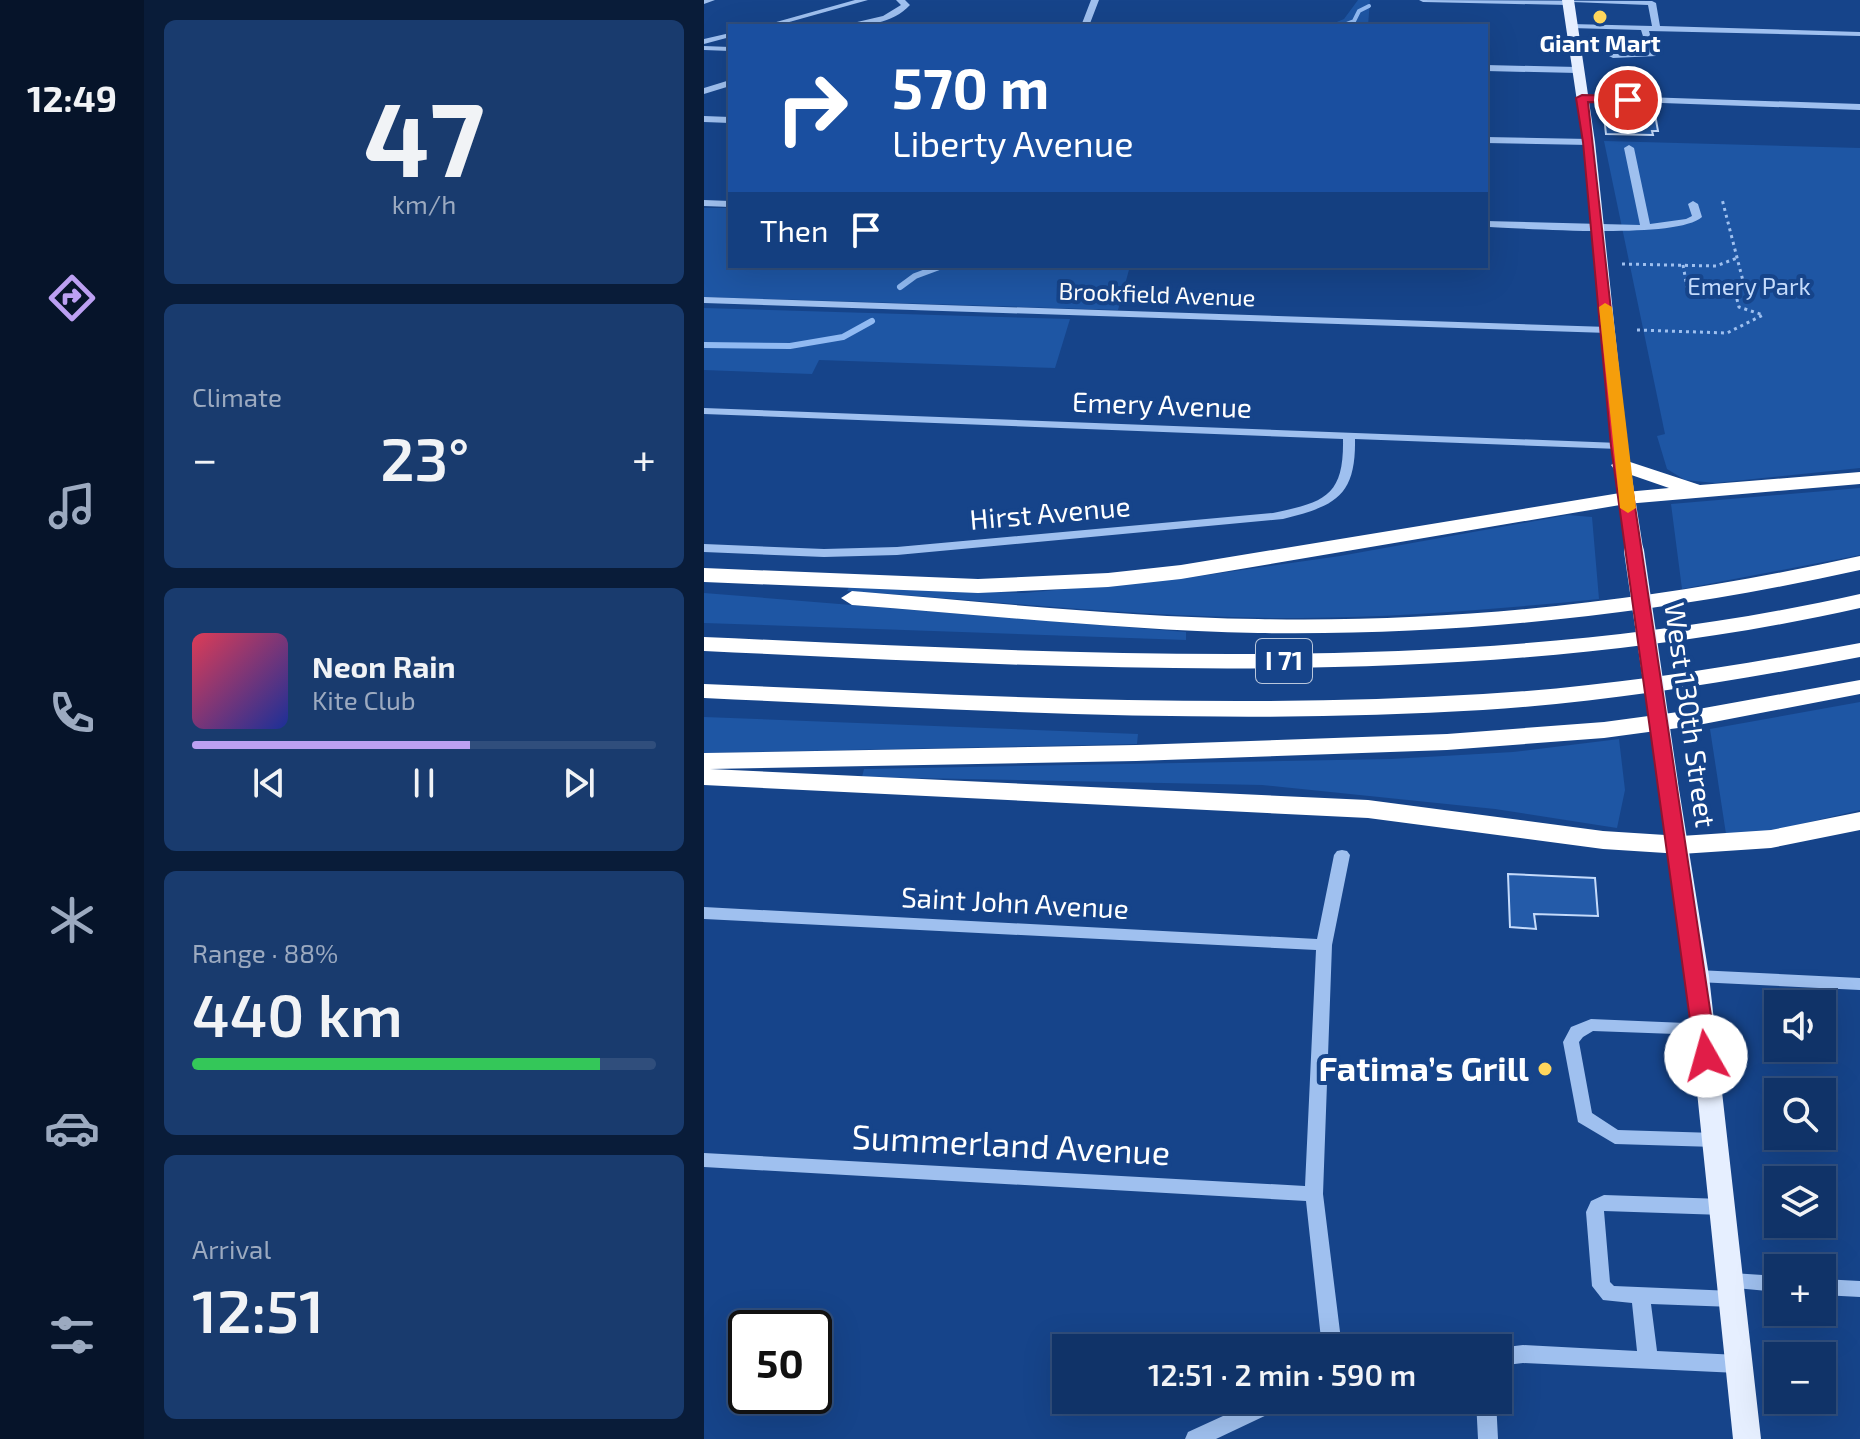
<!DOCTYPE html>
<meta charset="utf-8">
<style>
body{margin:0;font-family:"Exo 2",sans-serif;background:#193b6e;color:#f1f3f6;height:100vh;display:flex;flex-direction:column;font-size:30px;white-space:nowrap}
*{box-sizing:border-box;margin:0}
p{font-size:26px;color:#9caac0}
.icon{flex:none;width:44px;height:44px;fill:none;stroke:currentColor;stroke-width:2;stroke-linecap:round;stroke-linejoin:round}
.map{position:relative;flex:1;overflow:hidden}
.details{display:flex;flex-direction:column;gap:20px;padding:20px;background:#091c39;width:560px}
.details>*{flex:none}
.banner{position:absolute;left:24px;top:24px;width:760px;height:244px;border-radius:0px;box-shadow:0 8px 32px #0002,0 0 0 2px #304e7c;background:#1a4fa0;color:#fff;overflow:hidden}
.buttons{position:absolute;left:1060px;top:990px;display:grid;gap:16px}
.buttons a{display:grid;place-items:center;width:72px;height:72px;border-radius:0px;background:#103368;box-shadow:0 8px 32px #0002,0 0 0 2px #304e7c;font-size:40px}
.speed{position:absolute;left:24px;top:1310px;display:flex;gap:16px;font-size:40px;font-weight:700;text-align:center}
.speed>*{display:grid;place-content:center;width:104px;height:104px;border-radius:50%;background:#103368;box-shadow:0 8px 32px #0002,0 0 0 2px #304e7c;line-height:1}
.speed .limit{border:4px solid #111;border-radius:12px;background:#fff;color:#111}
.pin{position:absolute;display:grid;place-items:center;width:68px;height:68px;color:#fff;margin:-34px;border:4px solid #fff;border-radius:50%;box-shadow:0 2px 8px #0007}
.me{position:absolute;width:88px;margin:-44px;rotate:353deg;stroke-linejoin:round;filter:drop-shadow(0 0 6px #0008)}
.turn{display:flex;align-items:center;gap:28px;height:168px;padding:0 32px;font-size:36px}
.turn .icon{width:104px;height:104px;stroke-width:2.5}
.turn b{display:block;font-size:56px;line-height:68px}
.then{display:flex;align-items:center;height:76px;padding:0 32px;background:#0003;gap:16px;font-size:30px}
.big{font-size:60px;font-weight:600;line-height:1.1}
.details .card{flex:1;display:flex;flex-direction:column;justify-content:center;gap:12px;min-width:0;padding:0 28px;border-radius:12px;background:#193b6e}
.details .dial{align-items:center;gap:0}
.dial b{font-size:104px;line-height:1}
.song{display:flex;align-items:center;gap:24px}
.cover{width:96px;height:96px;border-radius:12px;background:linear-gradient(135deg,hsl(350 70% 55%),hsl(230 70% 35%))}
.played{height:8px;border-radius:4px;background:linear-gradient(90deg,#bca0f2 60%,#304e7c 60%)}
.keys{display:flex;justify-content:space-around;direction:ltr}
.heat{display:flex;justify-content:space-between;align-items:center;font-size:44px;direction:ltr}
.charge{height:12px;border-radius:6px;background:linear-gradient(90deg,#34c759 88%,#304e7c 0)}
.trip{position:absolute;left:348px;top:1334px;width:460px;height:80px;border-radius:0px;background:#103368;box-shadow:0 8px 32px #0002,0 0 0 2px #304e7c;font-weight:600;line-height:80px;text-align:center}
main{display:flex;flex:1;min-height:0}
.tab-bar{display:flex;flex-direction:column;width:144px;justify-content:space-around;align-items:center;background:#06142a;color:#9caac0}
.tab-bar .icon{width:56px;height:56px}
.tab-bar .on{color:#bca0f2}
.tab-bar b{font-size:36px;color:#f1f3f6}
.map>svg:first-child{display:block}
.green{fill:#1e56a4}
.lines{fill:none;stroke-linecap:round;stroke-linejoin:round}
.stream-far1{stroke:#91baf2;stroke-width:4}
.stream{stroke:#91baf2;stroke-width:6}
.building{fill:#245ba9;stroke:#c5dbfb;stroke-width:2}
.path{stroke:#9fc0ef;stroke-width:3;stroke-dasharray:3 4;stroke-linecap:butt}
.minor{fill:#9fc0ef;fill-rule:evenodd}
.major{fill:#e6efff;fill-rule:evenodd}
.highway{fill:#fff;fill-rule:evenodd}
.major-bridge-far1{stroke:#e6efff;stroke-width:16}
.major-bridge{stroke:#e6efff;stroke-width:20}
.route{fill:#e11d48;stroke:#92132f;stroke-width:2}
.slow{fill:#f59e0b}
.poi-dot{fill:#ffd65c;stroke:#16448a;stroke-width:3}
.labels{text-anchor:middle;stroke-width:8;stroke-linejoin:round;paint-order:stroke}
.far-poi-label{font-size:24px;font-weight:bold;fill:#fff;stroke:#16448a}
.far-park-label{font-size:24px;fill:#c5dbfb;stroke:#16448a}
.far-street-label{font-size:24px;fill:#fff;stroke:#16448a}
.shield{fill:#16448a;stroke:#b9c7dc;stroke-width:2}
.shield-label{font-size:26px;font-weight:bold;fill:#fff}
.street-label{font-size:28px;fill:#fff;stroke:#16448a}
.near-poi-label{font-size:34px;font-weight:bold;fill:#fff;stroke:#16448a;text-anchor:end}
.near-street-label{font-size:34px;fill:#fff;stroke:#16448a}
</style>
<main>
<nav class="tab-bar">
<b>12:49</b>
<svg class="icon on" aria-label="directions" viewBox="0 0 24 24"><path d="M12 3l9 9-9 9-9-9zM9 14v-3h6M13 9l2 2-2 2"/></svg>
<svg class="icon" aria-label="music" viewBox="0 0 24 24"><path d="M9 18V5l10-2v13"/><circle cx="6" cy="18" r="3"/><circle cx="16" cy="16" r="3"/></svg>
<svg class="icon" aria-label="phone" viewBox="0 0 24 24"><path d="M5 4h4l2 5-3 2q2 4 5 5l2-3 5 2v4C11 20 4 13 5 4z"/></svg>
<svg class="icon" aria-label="climate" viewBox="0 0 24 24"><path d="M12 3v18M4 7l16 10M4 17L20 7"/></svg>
<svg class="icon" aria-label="car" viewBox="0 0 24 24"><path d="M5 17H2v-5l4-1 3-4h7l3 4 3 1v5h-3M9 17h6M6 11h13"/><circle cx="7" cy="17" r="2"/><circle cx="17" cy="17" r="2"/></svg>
<svg class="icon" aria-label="filters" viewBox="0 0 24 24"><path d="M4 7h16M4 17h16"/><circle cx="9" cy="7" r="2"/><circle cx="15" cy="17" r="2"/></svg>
</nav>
<section class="details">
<div class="card dial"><b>47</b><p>km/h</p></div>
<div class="card"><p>Climate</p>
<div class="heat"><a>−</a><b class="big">23°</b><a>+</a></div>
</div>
<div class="card">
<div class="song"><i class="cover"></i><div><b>Neon Rain</b><p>Kite Club</p></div></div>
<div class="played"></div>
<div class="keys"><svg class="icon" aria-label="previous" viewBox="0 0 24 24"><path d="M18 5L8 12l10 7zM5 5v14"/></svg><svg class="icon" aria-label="pause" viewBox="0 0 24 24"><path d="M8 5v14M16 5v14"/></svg><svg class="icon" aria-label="next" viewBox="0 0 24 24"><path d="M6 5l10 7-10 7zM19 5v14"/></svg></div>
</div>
<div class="card"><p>Range · 88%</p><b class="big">440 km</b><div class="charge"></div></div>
<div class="card"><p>Arrival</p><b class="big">12:51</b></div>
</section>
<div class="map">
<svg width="1156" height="1439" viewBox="0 0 1156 1439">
<rect width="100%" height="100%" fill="#16448a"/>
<path class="green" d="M654 0H666L664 26H623L640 19Z
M900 141 1156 148V468L1011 483 981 480 963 469 953 436 961 434Z
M0 208H26V266H426L414 310 0 297Z
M0 308 366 319 351 368 115 360 108 374 0 370Z
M1156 488V555L978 589 967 504Z
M864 515 888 517 895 599C796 609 697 617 598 618 447 619 294 601 143 591L145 587 320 593 489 577 636 556Z
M0 593 482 632V640L0 623Z
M1156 702V810L1047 836 1022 834 1006 729Z
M0 717 434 734 433 744 0 753Z
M915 739 921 790 913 828 791 809 558 785 158 777 160 769 687 759 809 752Z"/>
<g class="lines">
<path class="stream-far1" d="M637 26 650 21 655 11 665 6"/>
<path class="stream" d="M196 287 211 276 238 266
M0 345 86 346 139 337 168 321"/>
</g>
<path class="building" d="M899 107 950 109 954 131H948L949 135 902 134Z
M804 874 891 878 894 916 830 914 832 929 806 927Z"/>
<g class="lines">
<path class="path" d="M918 264 1012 266 1033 258
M979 265 983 287 1015 289 1031 294
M933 330 1023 333 1059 315 1035 307 1030 288 1039 281 1018 199"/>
<path class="minor" d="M0 0H11L0 4Z
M151 0H164L71 26H58Z
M192 0H201L206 5C189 24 160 26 136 26L179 16 197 5Z
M387 0H395L385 26H377Z
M715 0 948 1 952 3 956 26 1156 32V36L945 31 952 56 909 58 905 56 906 54 944 52 937 30 867 28 863 26 867 24 948 26 944 5 868 2 864 5 719 2Z
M26 33V37L0 44V39Z
M0 46 26 47V51L0 50Z
M782 65 873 67 877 70 873 73 782 71Z
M26 80V86L0 94V88Z
M878 95 1156 104V110L875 100 874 98Z
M0 116 26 117V123L0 122Z
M782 137 885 139 890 142 885 145 782 143Z
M925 145 930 148 946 224 982 219 988 216 984 204 989 201 994 204 998 217C972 240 823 228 782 227V221L936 225 920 148Z
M0 200 26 201V207L0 206Z
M0 297 904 327 909 330 904 333 0 303Z
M0 408 915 443 921 446 915 449 651 439C652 497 631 506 579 519L193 555 120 557 0 552V544L120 549 193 547 569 513C621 502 640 496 639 439L0 414Z
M638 850 643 851 646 855 628 945 619 1194 638 1348H618L602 1201 0 1167V1153L601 1186 612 950 0 919V907L613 939 630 855 633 851Z
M993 970 1156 978V990L993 982 987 980 985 976 987 972Z
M887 1019 1005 1024 1007 1029 1005 1034 999 1035 889 1031 879 1037 875 1042 888 1113 914 1130 1011 1133 1017 1135 1020 1140 1017 1145 1011 1147 911 1144 874 1122 859 1042 867 1027Z
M900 1195 1019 1199 1025 1202 1028 1207 1025 1212 1019 1215 900 1211 906 1282 910 1286 1029 1291 1036 1293 1038 1299 1036 1305 1029 1307 947 1304 953 1351 1034 1355 1041 1358 1044 1364 1041 1370 1034 1373 819 1363 794 1366V1348L819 1345 933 1351 928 1303 899 1300 888 1286 882 1212 887 1201Z
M1028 1273 1074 1276V1292L1021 1287 1019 1281 1021 1275Z
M1118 1279 1156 1281V1297L1118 1295Z
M554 1400H585L582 1406 512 1439H481L484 1432Z
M772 1400H792L794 1439H774Z"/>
<path class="major" d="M858 0H870L891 142 923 446 939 548 930 553 921 548 907 446 879 142Z
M964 776 974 783 1005 976 1057 1439H1029L981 976 954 783Z"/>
<path class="highway" d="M917 459 996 485 1156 472V484L922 504 477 579 404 587 274 593 0 582V568L274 579 404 573 477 565 922 492 965 488 910 469 907 465Z
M1156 556V570C958 614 757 636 554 633 418 630 283 615 148 605L137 598 148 591C283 602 418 617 554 619 757 623 958 600 1156 556Z
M1156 594V608C777 693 384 669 0 651V637C384 654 778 679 1156 594Z
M1156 643V657C1031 681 906 702 779 710 520 726 259 710 0 698V684C259 695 520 710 779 694 906 687 1031 666 1156 643Z
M1156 680V694L989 726 900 738 743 750 432 761 6 769 664 800 899 831 977 836 1067 830 1156 812V830L1067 848 977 854 899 849 664 818 0 785V753L432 745 743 734 900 722 989 710Z"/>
<path class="major-bridge-far1" d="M930 548 931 553"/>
<path class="major-bridge" d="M930 551 964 783"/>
</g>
<path class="route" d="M878 95 924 96 930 100 924 103 884 102 922 446 1013 1056 1010 1062 1002 1065 994 1062 991 1056 907 446 879 142 872 98Z"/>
<path class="slow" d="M901 303 908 307 932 508 924 513 916 508 895 307Z"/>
<g class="poi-dot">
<circle cx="896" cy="17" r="8"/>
<circle cx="841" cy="1069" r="8"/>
</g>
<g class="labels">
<g class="far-poi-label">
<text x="896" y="52">Giant Mart</text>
</g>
<g class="far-park-label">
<text x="1045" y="295">Emery Park</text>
</g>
<g class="far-street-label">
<text transform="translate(453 295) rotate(2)" y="8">Brookfield Avenue</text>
</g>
<rect class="shield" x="552" y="639" width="56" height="44" rx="6"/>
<g class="shield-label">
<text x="580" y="670">I 71</text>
</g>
<g class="street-label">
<text transform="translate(458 405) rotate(2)" y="10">Emery Avenue</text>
<text transform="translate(346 513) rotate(-5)" y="10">Hirst Avenue</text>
<text transform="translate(986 715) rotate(82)" y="10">West 130th Street</text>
<text transform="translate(311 903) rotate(3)" y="10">Saint John Avenue</text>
</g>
<g class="near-poi-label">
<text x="825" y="1081">Fatima’s Grill</text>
</g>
<g class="near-street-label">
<text transform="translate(307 1145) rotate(3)" y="12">Summerland Avenue</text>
</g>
</g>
</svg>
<div class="buttons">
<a><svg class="icon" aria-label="sound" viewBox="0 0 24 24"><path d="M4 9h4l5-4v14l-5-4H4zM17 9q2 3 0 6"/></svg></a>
<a><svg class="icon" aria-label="search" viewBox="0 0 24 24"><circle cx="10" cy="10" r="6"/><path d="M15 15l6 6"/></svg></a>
<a><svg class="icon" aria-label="layers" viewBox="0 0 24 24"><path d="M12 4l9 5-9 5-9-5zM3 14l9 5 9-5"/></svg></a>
<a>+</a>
<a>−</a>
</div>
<div class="speed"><div class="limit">50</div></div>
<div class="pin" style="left:924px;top:100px;background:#d93025"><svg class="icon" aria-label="arrive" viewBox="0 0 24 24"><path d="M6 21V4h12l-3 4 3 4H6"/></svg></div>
<svg class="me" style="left:1002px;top:1056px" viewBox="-20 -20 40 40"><circle r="19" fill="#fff"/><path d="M0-13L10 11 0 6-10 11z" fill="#e11d48"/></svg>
<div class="trip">12:51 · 2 min · 590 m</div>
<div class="banner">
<div class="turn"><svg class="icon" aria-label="right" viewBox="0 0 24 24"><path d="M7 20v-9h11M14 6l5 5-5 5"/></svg><div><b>570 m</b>Liberty Avenue</div></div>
<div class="then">Then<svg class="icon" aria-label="arrive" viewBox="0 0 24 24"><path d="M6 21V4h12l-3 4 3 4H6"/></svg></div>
</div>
</div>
</main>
